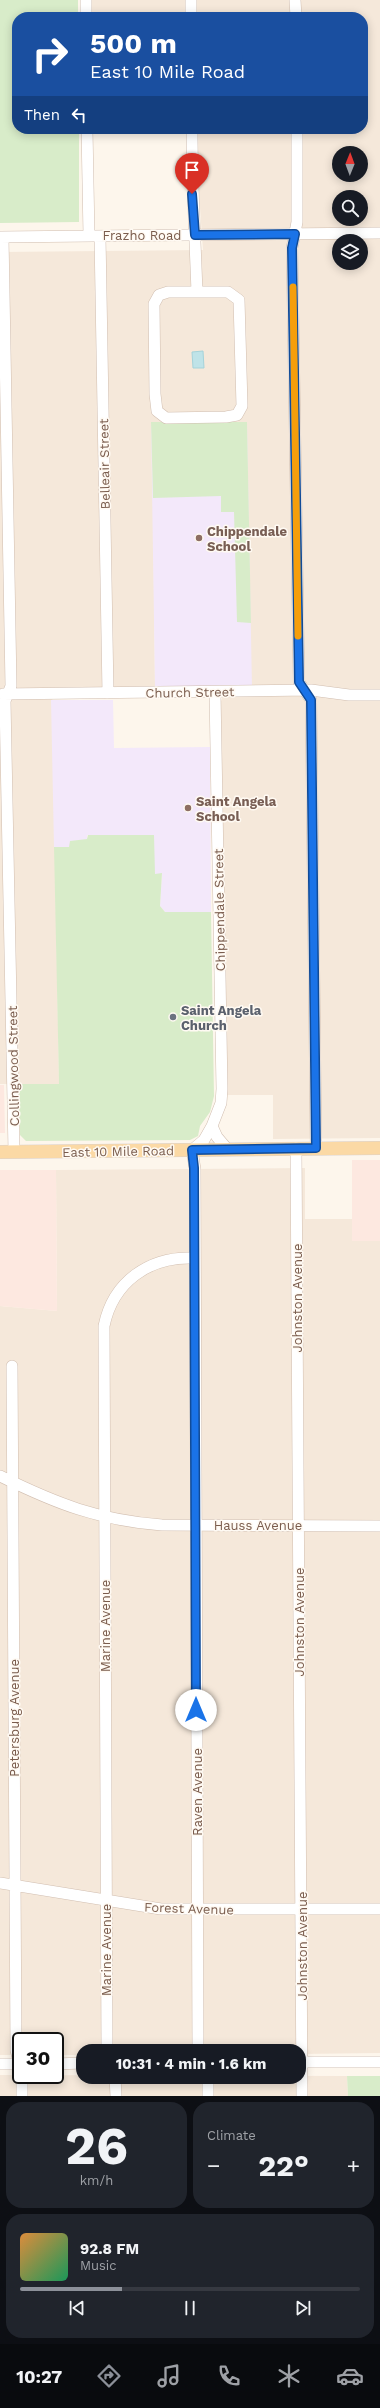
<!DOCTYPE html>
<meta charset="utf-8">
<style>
body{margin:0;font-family:"Work Sans",sans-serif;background:#20242c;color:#f1f3f6;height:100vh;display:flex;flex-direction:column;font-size:15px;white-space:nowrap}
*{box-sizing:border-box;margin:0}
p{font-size:13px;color:#9ea1a6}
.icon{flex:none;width:22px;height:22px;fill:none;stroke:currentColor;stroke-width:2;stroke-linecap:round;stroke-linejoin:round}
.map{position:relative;height:2096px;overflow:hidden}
.panel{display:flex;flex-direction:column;gap:6px;padding:6px;background:#0d0f14;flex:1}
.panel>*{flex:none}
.top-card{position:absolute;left:12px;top:12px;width:356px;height:122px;border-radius:16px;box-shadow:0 2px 10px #0003;background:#1a4fa0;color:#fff;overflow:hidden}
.needle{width:26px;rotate:1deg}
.controls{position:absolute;left:332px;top:146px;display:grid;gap:8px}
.controls a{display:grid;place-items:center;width:36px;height:36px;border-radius:50%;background:#171b24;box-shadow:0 2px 10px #0003;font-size:20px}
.speed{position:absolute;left:12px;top:2032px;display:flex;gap:8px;font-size:20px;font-weight:700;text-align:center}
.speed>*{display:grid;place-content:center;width:52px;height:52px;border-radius:50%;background:#171b24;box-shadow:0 2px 10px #0003;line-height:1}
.speed .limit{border:2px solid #111;border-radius:6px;background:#fff;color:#111}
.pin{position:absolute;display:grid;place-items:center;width:34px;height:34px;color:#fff;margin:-41px -17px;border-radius:50% 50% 50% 0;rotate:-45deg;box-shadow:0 0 4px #0007}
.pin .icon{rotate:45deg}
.me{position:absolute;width:44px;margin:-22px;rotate:0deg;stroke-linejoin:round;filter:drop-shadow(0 0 3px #0008)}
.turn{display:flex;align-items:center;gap:14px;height:84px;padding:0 12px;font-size:18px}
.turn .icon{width:52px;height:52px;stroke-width:2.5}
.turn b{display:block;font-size:28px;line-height:34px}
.then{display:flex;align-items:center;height:38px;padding:0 12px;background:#0003;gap:8px;font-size:15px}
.big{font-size:30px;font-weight:700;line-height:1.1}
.panel .widget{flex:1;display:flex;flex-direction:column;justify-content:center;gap:6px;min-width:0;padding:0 14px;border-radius:16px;background:#20242c}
.panel .dial{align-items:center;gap:0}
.dial b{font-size:52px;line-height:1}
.song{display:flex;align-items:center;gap:12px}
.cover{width:48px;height:48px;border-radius:6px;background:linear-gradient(135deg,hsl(30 70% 55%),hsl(150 70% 35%))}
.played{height:4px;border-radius:2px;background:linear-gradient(90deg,#8c9099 30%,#363941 30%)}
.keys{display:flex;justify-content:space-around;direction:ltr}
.heat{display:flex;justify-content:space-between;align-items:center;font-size:22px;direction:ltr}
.panel .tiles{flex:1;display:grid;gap:6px;grid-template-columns:1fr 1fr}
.widget:last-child{grid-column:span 2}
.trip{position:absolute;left:76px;top:2044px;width:230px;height:40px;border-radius:16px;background:#171b24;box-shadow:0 2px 10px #0003;font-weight:700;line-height:40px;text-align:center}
.tabs{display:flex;height:64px;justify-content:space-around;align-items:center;background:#090b0e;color:#9ea1a6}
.tabs .icon{width:28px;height:28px}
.tabs .current{color:#8c9099}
.tabs b{font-size:18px;color:#f1f3f6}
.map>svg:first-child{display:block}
.residential{fill:#f5e8da;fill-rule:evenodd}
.commercial{fill:#fde8e0}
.education{fill:#f3e8fa}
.green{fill:#d8ecc9}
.water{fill:#bfe3e8;stroke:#a5d3da}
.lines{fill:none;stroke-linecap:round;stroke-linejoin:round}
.minor-casing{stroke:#d1beb0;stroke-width:12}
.major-casing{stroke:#dad1cd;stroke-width:14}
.minor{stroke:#fff;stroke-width:11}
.major{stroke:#fbd9a5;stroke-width:13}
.route-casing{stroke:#114b97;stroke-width:10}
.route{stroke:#1a73e8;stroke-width:7}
.slow{stroke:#f59e0b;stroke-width:7}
.education-dot{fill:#8d6e63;stroke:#fffaf3;stroke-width:1.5}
.worship-dot{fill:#6b7280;stroke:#fffaf3;stroke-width:1.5}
.labels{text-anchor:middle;stroke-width:3;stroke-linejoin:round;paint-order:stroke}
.street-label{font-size:13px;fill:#7a5c4d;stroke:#fffaf3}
.education-label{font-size:13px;font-weight:bold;fill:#785e54;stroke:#fffaf3;text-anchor:start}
.worship-label{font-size:13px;font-weight:bold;fill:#5b616d;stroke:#fffaf3;text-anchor:start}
</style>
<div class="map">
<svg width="380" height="2096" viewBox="0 0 380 2096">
<rect width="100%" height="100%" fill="#fdf6ec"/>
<path class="residential" d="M90 0H380V1138L273 1139V1095H226L220 704 223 696 153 498 155 687 52 688 59 1084H0V252L203 250 199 194 198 129H363V17H91ZM339 153H361V175H339ZM339 197H361V219H339ZM339 241H361V263H339Z
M305 1168V1219H352V1241H380V2053L299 2054V2051H83V2055H55V2041H21V2055H0V1306L57 1311 56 1170Z
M0 2075 347 2076 348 2096H0Z"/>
<path class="commercial" d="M0 1085H4L5 1133H0Z
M352 1160H380V1241H352Z
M0 1170H56L57 1311 0 1306Z"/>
<path class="education" d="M151 422H247L252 688 155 687Z
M51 700H113L114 748 210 747 211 912H165L160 906 162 874H155L87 835V839L69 847H54Z"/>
<path class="green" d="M0 0H78V17H17V129H79V222L0 223Z
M151 422H247L251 623 237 622 234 512H221V496L153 498Z
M88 835H154L155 874 162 873 160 906 165 912H211L214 1096 210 1112 200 1126 198 1136 190 1140 26 1141 20 1135 18 1088H21V1084H59L54 847H69L70 841 87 839Z
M347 2076H380V2096H348Z"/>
<path class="water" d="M203 351 204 368H193L192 352Z"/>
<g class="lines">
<g class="minor-casing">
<path id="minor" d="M86 0V17
M191 0V17
M295 0 296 17
M87 129 89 236
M192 129C192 184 195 238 197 292
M297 129V222L292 248 299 682 311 700 316 1148
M100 236 108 693
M0 237 380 233
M3 237 11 686 5 701 14 1152
M168 292H228L239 300 242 406 237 415 226 417 166 418 157 411 155 394 154 304 159 295Z
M3 694 311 690 349 695H380
M212 1126 221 1103 222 1089 215 692
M296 1148 302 2096
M12 1366 16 2050 21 2070
M0 1476C57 1504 98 1520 162 1525L380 1526
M0 1883 161 1909H380
M107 2051 104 1326C113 1282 149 1256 194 1258
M198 2051 195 1169 192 1150 204 1140 212 1126 217 1137 228 1150
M299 2062H380
M0 2064H21
M55 2064 83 2063
M22 2075V2096
M115 2077 116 2096
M208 2077V2096"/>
</g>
<g class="major-casing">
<path id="major" d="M0 1152 380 1148"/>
</g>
<use href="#minor" class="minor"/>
<use href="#major" class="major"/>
</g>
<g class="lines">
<g class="route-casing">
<path id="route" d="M192 194 195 235 295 234 292 248 299 682 311 700 316 1148 192 1150 194 1168 196 1710"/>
</g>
<use href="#route" class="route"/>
<path class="slow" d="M293 287 298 636"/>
</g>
<g class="education-dot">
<circle cx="199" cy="538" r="4"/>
<circle cx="188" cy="808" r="4"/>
</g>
<circle class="worship-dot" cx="173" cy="1017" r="4"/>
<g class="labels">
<g class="street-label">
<text x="142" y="240">Frazho Road</text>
<text transform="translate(104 464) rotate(-91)" y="5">Belleair Street</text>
<text transform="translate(190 692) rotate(-1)" y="5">Church Street</text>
<text transform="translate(219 910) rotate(-91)" y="5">Chippendale Street</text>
<text transform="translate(13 1066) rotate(-91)" y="5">Collingwood Street</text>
<text transform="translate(118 1151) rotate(-1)" y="5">East 10 Mile Road</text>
<text transform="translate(297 1298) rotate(-90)" y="5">Johnston Avenue</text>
<text x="258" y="1530">Hauss Avenue</text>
<text transform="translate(299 1622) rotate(-90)" y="5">Johnston Avenue</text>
<text transform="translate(105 1626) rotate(-90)" y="5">Marine Avenue</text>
<text transform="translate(14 1718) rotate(-90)" y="5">Petersburg Avenue</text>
<text transform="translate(197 1792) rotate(-90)" y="5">Raven Avenue</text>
<text transform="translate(189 1908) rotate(2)" y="5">Forest Avenue</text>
<text transform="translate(302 1946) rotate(-90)" y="5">Johnston Avenue</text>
<text transform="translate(106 1950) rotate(-90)" y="5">Marine Avenue</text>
</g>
<g class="education-label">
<text x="207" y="536">Chippendale<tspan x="207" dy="15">School</tspan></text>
<text x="196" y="806">Saint Angela<tspan x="196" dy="15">School</tspan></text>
</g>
<g class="worship-label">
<text x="181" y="1015">Saint Angela<tspan x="181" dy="15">Church</tspan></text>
</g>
</g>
</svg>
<div class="controls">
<a><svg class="needle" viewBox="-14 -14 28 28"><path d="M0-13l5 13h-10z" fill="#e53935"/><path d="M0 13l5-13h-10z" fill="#9ea1a6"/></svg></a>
<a><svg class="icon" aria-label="search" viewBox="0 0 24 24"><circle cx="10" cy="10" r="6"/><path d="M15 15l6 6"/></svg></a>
<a><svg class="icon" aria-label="layers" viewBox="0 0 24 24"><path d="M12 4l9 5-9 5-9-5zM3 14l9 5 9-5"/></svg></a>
</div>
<div class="speed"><div class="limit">30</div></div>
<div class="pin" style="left:192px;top:194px;background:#d93025"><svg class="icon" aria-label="arrive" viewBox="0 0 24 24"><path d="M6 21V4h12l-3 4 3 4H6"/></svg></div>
<svg class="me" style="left:196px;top:1710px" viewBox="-20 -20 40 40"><circle r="19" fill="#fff"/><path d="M0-13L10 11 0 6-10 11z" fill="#1a73e8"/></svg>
<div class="trip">10:31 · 4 min · 1.6 km</div>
<div class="top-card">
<div class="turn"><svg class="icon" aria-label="right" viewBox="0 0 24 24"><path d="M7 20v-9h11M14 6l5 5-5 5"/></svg><div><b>500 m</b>East 10 Mile Road</div></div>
<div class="then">Then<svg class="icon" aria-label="left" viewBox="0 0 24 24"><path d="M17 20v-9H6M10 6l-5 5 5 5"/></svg></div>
</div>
</div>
<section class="panel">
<div class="tiles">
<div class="widget dial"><b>26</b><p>km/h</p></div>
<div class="widget"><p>Climate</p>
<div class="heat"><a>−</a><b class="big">22°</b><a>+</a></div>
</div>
<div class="widget">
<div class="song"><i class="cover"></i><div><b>92.8 FM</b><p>Music</p></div></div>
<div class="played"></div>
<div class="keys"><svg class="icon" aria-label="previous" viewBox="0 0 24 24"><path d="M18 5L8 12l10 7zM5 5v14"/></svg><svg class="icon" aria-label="pause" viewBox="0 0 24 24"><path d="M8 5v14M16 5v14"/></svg><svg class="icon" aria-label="next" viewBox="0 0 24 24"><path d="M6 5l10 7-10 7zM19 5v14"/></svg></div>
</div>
</div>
</section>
<nav class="tabs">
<b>10:27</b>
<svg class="icon current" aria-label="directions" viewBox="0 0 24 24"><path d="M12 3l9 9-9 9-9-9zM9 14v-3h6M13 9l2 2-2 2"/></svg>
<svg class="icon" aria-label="music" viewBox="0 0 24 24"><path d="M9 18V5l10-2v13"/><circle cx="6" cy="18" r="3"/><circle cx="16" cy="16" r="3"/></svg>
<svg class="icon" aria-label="phone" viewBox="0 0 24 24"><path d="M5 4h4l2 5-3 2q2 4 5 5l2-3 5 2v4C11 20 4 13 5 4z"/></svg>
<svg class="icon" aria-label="climate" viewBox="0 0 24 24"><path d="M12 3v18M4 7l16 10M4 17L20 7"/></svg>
<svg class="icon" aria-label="car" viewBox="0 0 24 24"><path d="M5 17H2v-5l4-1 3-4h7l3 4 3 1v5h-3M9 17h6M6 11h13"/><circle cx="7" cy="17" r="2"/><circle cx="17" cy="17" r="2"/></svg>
</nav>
